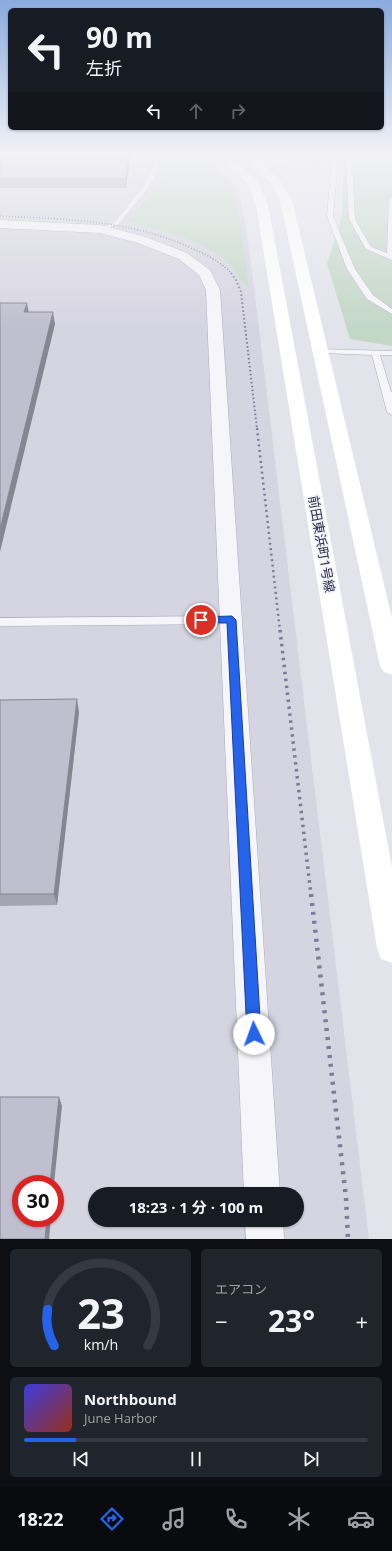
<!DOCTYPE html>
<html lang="ja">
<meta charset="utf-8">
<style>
body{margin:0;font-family:"Open Sans","Noto Sans JP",sans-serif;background:#20242c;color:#f1f3f6;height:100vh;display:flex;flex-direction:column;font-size:15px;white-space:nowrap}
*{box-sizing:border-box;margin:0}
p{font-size:13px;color:#9ea1a6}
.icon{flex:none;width:22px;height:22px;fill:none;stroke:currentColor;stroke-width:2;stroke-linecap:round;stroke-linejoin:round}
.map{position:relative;height:1239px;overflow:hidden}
.details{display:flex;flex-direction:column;gap:10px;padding:10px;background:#0d0f14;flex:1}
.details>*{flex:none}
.top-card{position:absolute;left:8px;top:8px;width:376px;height:122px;border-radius:6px;box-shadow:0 1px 3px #0004;background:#171b24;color:#f1f3f6;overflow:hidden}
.speed{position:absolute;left:12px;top:1175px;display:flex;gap:8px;font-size:20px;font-weight:700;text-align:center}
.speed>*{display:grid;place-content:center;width:52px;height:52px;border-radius:50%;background:#171b24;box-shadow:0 1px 3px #0004;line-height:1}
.speed .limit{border:6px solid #d22;background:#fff;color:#111}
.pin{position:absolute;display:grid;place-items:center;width:34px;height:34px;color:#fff;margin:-17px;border:2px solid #fff;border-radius:50%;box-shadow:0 1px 4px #0007}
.me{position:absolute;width:44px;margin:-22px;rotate:357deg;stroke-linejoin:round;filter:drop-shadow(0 0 3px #0008)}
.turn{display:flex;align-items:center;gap:14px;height:84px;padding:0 12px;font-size:18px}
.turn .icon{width:52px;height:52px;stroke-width:2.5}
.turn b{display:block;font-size:28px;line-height:34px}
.lanes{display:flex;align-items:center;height:38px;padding:0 12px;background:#0003;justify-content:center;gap:20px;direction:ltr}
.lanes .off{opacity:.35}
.big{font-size:30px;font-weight:700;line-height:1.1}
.details .card{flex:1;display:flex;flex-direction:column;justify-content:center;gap:6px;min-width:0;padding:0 14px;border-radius:6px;background:#20242c}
.details .dial{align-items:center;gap:0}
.dial svg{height:104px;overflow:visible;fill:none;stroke:#363941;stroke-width:7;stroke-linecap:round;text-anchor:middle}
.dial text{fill:#f1f3f6;stroke:none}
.song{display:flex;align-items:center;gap:12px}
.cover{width:48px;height:48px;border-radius:6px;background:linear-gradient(135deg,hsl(240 70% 55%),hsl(10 70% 35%))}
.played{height:4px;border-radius:2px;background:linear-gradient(90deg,#2563eb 15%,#363941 15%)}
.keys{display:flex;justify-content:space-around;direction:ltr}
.heat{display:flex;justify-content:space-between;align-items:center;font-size:22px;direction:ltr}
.details .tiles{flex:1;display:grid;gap:10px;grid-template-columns:1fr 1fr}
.card:last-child{grid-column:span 2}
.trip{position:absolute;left:88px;top:1187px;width:216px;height:40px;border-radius:20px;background:#171b24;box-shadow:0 1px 3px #0004;font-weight:700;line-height:40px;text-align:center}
.tab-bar{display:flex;height:64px;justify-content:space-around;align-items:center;background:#090b0e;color:#9ea1a6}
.tab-bar .icon{width:28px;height:28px}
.tab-bar .on{color:#2563eb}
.tab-bar b{font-size:18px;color:#f1f3f6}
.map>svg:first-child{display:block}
.built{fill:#d5d4e1;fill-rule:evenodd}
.green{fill:#c3d7c7}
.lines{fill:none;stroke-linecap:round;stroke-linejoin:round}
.lane-casing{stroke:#acabba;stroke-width:1}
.street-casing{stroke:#acabba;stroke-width:1}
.lane{fill:#f6f6fa;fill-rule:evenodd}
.street{fill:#f6f6fa;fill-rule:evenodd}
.secondary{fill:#fff;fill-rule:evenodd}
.rail-far4{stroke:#7c7b97;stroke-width:1.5;stroke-dasharray:1 2;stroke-linecap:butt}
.rail-far3{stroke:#7c7b97;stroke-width:2;stroke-dasharray:1.5 2.5;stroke-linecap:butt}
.rail-far2{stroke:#7c7b97;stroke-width:2.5;stroke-dasharray:2 3.5;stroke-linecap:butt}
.rail-far1{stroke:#7c7b97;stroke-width:3.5;stroke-dasharray:2.5 4.5;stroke-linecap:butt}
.rail{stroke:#7c7b97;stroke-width:4.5;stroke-dasharray:3 6;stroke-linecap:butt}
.wall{fill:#a5a4b2}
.shaded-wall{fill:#868691}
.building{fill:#c0bfcf;stroke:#868691}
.route{fill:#2563eb;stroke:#184099}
.labels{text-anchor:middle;stroke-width:3.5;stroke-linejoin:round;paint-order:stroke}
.street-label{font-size:13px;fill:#2b2946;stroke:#f3f3f9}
</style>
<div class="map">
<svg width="392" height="1239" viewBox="0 0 392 1239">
<rect width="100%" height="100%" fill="#e3e3ec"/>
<path class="built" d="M0 155H202L210 160 236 186 242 205 251 262 369 1239H0ZM21 1184H55V1218H21ZM95 1194H297V1220H95Z"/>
<path class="green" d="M0 155H196L201 158 233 187 241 227 249 289C240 279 229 262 218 255 191 237 159 230 128 222L164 177 159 158H0Z
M344 155H392V346L350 339 327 264 342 216Z"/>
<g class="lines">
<g class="lane-casing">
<path id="lane" d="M335 156 338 158 333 216 355 269 373 295 392 309V314L367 299 347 269 327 216 332 158Z
M349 156 352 158 355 219 371 247 387 253 389 200 392 198V260L366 249 349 219 346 158Z
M154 162 159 163 155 177 148 188 118 225 98 230V228L114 223 143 187 149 177Z
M318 349 392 351V355H380L391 392H392V415L387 412 372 355 321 353 317 351Z
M232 616 236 617 238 620 236 623 232 624 0 626V618Z"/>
</g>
<g class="street-casing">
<path id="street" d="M308 155 392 156V162L312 160 308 159 307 157Z
M0 220 100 225 146 237 187 253 210 270 220 290 280 1194H244L206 290 199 275 179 259 138 243 100 233 0 228Z
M245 1220H283L284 1239H246Z"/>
</g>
<use href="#lane" class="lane"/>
<use href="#street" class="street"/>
<path class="secondary" d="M217 155H228L258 182 268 205 392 867V963L381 959 377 948 256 205 249 185Z
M242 155H253L256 158 270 155H324L323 157C303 163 282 159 261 163L279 179 292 200 392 618V675L384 672 380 666 280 200 271 183Z"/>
<path class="rail-far4" d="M0 216C65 219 131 220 191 248 206 254 221 262 232 274"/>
<path class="rail-far3" d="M231 273 236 280 241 292 257 429"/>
<path class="rail-far2" d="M257 428 280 631"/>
<path class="rail-far1" d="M280 630 311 895"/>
<path class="rail" d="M311 894 346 1198 348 1239"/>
</g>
<path class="wall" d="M0 155 130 160 126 188H0Z
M0 700 79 712 57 905 0 906Z"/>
<path class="shaded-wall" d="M129 155H130V160L126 188V179Z
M27 303 29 314 24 312Z
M53 312 55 324 0 552V529Z
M77 699 79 712 57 905 54 894Z
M59 1097 62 1106 54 1184H50Z
M47 1218H51L49 1239H45Z"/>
<path class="building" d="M0 155H129L126 179H0Z
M0 303H27L24 312H53L0 529Z
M77 699 54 894H0V700Z
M0 1097H59L50 1184H21V1218H47L45 1239H0Z"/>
<linearGradient id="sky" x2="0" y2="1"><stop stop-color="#89abde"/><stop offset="0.47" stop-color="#f2f2f6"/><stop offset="1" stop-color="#f2f2f6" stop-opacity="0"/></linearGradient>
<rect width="392" height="328" fill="url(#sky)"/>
<path class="route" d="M232 616 236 620 261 1034 259 1039 254 1041 249 1039 247 1034 227 623H201L196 620 201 617Z"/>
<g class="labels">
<g class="street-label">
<text transform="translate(322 544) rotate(80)" y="5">前田東浜町1号線</text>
</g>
</g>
</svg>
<div class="speed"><div class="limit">30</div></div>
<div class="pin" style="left:201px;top:620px;background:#d93025"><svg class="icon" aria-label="arrive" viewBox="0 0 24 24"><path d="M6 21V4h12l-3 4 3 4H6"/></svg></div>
<svg class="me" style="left:254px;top:1034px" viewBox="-20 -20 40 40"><circle r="19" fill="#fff"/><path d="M0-13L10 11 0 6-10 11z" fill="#2563eb"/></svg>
<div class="trip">18:23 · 1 分 · 100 m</div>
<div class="top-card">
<div class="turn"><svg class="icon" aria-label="left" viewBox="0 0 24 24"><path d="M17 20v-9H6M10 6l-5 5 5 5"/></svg><div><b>90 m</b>左折</div></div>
<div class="lanes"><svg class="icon" aria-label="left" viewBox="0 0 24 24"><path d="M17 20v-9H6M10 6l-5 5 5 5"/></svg><svg class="icon off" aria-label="ahead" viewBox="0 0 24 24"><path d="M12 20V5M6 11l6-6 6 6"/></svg><svg class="icon off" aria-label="right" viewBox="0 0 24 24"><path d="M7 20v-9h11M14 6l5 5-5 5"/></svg></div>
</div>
</div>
<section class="details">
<div class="tiles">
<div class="card dial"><svg viewBox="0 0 100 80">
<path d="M14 69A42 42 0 1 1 86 69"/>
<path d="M14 69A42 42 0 0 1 9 41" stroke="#2563eb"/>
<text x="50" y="56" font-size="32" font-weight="700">23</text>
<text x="50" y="72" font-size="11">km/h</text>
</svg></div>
<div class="card"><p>エアコン</p>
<div class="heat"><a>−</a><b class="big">23°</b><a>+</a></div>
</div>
<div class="card">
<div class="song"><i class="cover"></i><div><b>Northbound</b><p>June Harbor</p></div></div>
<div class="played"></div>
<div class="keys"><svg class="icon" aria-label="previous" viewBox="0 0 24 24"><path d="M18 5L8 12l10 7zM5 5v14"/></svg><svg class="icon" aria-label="pause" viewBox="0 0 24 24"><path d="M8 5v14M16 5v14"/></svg><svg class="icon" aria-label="next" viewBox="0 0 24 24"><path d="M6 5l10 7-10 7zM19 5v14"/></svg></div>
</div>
</div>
</section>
<nav class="tab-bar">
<b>18:22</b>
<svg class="icon on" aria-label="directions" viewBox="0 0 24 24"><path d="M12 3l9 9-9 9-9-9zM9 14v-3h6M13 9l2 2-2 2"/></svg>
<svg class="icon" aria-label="music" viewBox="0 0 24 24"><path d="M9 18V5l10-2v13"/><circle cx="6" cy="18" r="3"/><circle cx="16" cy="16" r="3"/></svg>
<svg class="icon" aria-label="phone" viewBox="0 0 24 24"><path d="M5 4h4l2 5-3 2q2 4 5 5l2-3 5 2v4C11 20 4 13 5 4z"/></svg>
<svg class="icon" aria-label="climate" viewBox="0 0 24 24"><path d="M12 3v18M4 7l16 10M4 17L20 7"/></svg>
<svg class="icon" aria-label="car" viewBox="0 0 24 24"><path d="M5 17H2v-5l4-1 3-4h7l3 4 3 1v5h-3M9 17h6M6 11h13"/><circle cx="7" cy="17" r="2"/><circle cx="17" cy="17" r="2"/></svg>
</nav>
